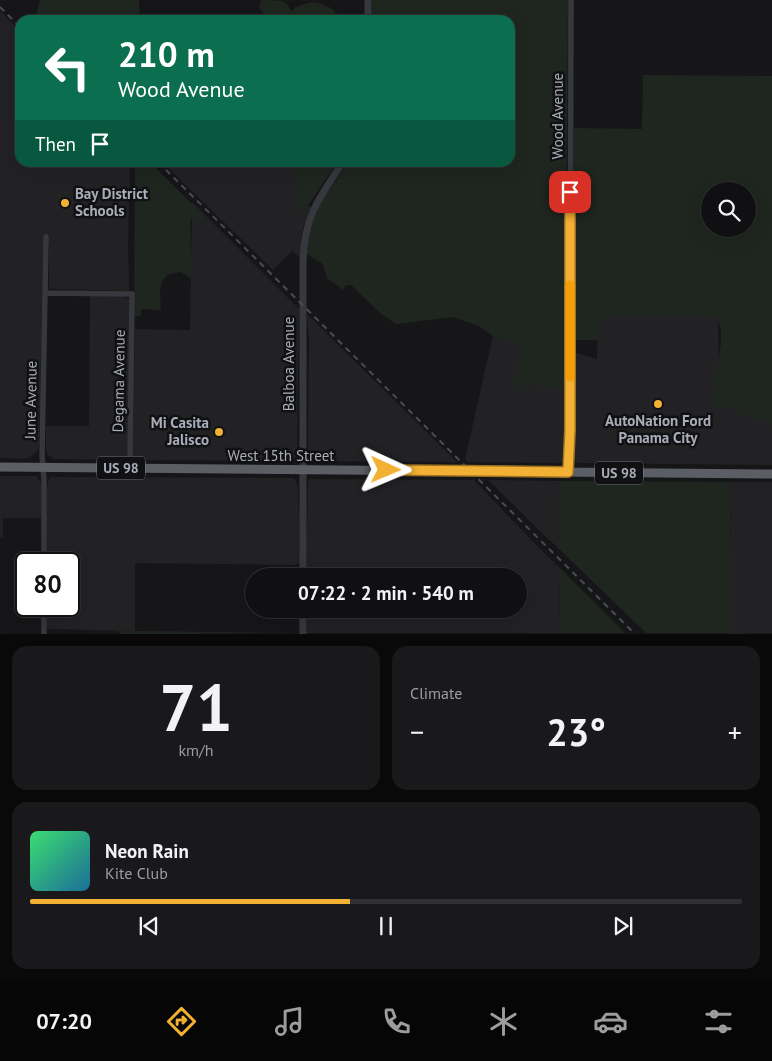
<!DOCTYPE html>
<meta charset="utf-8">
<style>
body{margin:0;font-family:"PT Sans",sans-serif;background:#19191b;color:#f1f3f6;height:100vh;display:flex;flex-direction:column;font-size:19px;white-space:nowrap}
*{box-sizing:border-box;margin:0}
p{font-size:16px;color:#9c9d9f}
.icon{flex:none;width:28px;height:28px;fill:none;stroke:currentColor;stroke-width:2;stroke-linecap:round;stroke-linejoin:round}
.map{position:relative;height:634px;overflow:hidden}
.panel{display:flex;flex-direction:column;gap:12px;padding:12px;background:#09090a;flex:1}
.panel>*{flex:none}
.hud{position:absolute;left:15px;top:15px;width:500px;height:152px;border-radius:15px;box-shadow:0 5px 20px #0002,0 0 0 1px #303032;background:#0b6e4f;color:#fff;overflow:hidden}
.fabs{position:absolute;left:701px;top:182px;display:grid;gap:10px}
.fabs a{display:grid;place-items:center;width:55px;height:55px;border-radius:50%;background:#101012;box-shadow:0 5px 20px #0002,0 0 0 1px #303032;font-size:25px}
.speed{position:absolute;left:15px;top:552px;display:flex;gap:10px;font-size:25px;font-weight:700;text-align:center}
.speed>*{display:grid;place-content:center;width:65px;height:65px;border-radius:50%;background:#101012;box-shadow:0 5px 20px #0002,0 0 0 1px #303032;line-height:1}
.speed .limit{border:2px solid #111;border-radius:8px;background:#fff;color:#111}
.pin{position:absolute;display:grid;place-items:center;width:42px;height:42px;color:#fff;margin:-21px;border-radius:10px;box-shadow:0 2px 8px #0006}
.me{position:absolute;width:55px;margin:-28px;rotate:91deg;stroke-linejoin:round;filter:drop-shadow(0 0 4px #0008)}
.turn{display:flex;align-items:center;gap:18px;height:105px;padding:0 20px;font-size:22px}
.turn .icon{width:65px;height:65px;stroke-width:2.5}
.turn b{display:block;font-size:35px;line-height:42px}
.then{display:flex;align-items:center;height:48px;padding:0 20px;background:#0003;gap:10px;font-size:19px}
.big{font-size:38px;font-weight:700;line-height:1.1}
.panel .card{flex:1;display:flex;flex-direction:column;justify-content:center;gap:8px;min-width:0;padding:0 18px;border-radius:15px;background:#19191b}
.panel .dial{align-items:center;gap:0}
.dial b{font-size:65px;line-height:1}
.song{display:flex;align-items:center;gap:15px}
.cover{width:60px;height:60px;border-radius:8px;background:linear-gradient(135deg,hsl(140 70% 55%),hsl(200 70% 35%))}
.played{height:5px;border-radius:2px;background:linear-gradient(90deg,#f2b134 45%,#303032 45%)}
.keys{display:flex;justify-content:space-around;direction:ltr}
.heat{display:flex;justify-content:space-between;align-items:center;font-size:28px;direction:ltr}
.panel .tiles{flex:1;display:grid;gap:12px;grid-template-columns:1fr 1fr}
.card:last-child{grid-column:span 2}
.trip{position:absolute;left:245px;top:568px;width:282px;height:50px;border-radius:25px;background:#101012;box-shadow:0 5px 20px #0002,0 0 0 1px #303032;font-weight:700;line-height:50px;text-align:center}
.menu{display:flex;height:80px;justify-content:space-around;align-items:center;background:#060607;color:#9c9d9f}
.menu .icon{width:35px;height:35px}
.menu .selected{color:#f2b134}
.menu b{font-size:22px;color:#f1f3f6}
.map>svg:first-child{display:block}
.built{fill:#222225}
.green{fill:#1e261f;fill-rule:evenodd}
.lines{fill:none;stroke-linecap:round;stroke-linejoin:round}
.minor{stroke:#37383d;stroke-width:5.5}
.tertiary{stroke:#37383d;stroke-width:7}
.trunk{stroke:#5b5e65;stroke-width:9}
.rail{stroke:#4a4c52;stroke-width:2;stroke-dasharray:6 5;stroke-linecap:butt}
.route-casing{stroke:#9d7322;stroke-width:12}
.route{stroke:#f2b134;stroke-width:9}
.slow{stroke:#f59e0b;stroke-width:9}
.poi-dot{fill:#f2b134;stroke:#111113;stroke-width:2}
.labels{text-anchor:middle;stroke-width:5;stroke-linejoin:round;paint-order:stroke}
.shield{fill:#111113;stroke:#7b7e86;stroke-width:1}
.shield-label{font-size:14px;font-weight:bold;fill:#a8adb8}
.street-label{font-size:15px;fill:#a8adb8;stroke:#111113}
.poi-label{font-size:15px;font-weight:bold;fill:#a8adb8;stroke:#111113;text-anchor:start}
</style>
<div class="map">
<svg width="772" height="634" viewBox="0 0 772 634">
<rect width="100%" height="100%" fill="#161618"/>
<path class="built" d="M0 11 20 31V162L130 163 128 243 129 291 49 289V243H43L39 444 38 450 34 454 29 458 23 459 0 458Z
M163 163H300L301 206H311L305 222 302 233 300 257 292 251 273 270Z
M192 202 299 309 297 454V457L293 461 141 460 137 458 133 455 135 329 190 330Z
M90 296H123L130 300 128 452 126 457 121 460 53 459 49 456 46 451V426H89Z
M598 312H718L719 398 772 424V465L580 463 575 462 572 458 573 352 597 359Z
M307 314 379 385 457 462 316 461 310 459 308 455 309 341Z
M494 331 567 351 566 441 563 461 561 463 467 462 465 459Z
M0 476H36L40 481 41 484V518H3V537H0Z
M52 477 293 478 295 479 298 488 300 563 295 565 135 563V631L301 633 135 634 134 631 47 629V606H69V564H47V488L49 479Z
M310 479 474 480 538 547 560 568 559 633H307V609H519V576H306L308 482Z
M488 480 559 481 558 548 541 532Z
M731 482H772V633L730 634V554Z"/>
<path class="green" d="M40 0H139L140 20H35Z
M263 0C269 0 282 0 286 3 289 5 289 9 291 11H293L294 8C311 1 313 0 329 7 334 10 338 14 339 20H263V13L259 7 261 1Z
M372 0H568L566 252V391C555 384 549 389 538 387 535 386 533 384 530 384 526 384 522 388 520 390H513L521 344 517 342 493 336 479 326 453 317 396 324 381 314 351 285H347L345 286 343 290 327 278C322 257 322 265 307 254V241L314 215 324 197 348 163 510 162V20H371Z
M643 75 772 76V426L721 404 717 408 711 401 710 393H717C716 386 715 379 716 373 718 358 728 324 713 316H613L604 317 600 319 599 339 597 340H573L574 128 642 129ZM710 191H748V229H710Z
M133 163H151L203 215 204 220 201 222 197 218H192L190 221 192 279 181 272C156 274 160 290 161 310L141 309V316H134L135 177V166Z
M287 163H337L317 192 309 204 304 210 297 211 296 173H292Z
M559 481 731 482 730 554V633H646L558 548Z
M560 568 625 633H559Z
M118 631 200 632V634H120Z"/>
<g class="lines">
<path class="minor" d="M45 293 132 294 130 468
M568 472 570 430 571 0
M44 564V479L42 455 46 237
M44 606V634"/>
<path class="tertiary" d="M368 20V0
M303 576V263C304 216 318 200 343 162
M303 609V634"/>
<path class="trunk" d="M0 467 772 474"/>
<path class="rail" d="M0 7 20 27
M158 162 635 634"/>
</g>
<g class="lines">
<g class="route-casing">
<path id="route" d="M386 470 568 472 570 430V192"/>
</g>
<use href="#route" class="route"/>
<path class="slow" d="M570 377V285"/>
</g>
<g class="poi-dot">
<circle cx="65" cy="203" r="5"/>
<circle cx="658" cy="404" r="5"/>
<circle cx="219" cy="432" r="5"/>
</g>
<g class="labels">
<g class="shield">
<rect x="97" y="456.5" width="48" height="23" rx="4"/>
<rect x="595" y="461.5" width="48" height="23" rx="4"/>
</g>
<g class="shield-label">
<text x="121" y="473">US 98</text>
<text x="619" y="478">US 98</text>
</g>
<g class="street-label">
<text transform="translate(558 116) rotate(-90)" y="5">Wood Avenue</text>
<text transform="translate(289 364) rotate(-90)" y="5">Balboa Avenue</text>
<text transform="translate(119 381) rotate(-89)" y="5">Degama Avenue</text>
<text transform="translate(31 400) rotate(-89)" y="5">June Avenue</text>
<text x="281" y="461">West 15th Street</text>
</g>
<g class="poi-label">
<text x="75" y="199">Bay District<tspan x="75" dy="17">Schools</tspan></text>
<text x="658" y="426" text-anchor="middle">AutoNation Ford<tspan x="658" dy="17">Panama City</tspan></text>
<text x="209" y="428" text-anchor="end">Mi Casita<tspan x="209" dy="17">Jalisco</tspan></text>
</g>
</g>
</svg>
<div class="fabs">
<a><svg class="icon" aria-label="search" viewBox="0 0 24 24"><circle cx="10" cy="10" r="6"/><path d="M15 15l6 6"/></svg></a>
</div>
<div class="speed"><div class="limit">80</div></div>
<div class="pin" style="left:570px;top:192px;background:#d93025"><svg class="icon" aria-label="arrive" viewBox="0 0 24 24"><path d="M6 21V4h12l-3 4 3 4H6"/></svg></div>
<svg class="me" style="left:386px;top:470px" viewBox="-20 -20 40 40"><path d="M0-17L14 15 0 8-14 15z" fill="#f2b134" stroke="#fff" stroke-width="4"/></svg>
<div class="trip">07:22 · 2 min · 540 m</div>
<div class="hud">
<div class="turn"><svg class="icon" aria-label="left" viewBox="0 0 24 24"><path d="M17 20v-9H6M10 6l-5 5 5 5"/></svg><div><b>210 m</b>Wood Avenue</div></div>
<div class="then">Then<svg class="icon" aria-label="arrive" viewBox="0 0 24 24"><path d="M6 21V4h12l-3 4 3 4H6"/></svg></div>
</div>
</div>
<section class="panel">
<div class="tiles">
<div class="card dial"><b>71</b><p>km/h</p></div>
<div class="card"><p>Climate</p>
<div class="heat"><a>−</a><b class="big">23°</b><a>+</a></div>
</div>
<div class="card">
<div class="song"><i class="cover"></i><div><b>Neon Rain</b><p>Kite Club</p></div></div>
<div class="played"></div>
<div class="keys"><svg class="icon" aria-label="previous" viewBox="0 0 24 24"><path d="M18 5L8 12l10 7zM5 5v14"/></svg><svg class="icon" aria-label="pause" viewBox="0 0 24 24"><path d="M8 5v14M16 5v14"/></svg><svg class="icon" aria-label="next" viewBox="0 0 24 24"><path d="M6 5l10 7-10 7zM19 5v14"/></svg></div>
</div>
</div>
</section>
<nav class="menu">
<b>07:20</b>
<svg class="icon selected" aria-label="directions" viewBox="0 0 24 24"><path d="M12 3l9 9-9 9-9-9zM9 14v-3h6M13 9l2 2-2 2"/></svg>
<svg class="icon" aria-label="music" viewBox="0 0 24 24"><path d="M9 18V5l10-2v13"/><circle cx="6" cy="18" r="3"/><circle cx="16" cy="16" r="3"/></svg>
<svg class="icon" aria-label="phone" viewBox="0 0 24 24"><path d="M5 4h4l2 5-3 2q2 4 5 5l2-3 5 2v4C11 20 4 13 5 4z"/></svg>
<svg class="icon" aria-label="climate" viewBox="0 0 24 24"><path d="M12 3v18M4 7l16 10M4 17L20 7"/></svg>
<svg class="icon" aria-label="car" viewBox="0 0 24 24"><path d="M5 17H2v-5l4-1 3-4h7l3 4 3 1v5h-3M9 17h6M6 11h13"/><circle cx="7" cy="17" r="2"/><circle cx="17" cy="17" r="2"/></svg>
<svg class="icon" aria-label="filters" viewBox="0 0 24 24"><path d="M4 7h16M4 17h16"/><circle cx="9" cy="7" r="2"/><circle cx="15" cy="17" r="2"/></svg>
</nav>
